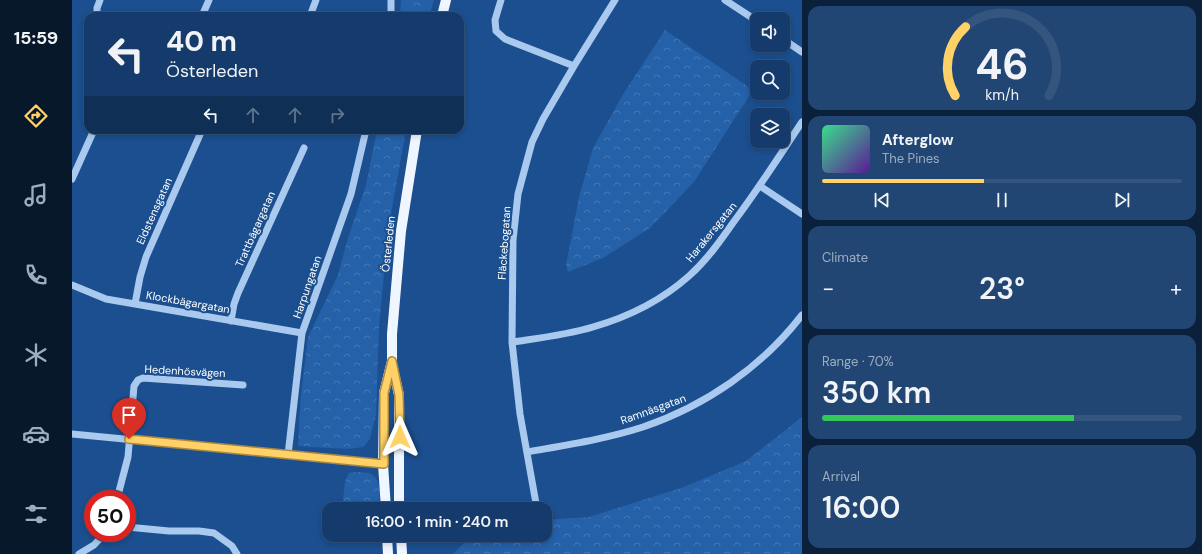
<!DOCTYPE html>
<meta charset="utf-8">
<style>
body{margin:0;font-family:"DM Sans",sans-serif;background:#214673;color:#f1f3f6;height:100vh;display:flex;flex-direction:column;font-size:15px;white-space:nowrap}
*{box-sizing:border-box;margin:0}
p{font-size:13px;color:#9dadc1}
.icon{flex:none;width:22px;height:22px;fill:none;stroke:currentColor;stroke-width:2;stroke-linecap:round;stroke-linejoin:round}
.map{position:relative;flex:1;overflow:hidden}
.side{display:flex;flex-direction:column;gap:6px;padding:6px;background:#0b203b;width:400px}
.side>*{flex:none}
.hud{position:absolute;left:12px;top:12px;width:380px;height:122px;border-radius:12px;box-shadow:0 2px 6px #0003,0 0 0 1px #33557e;background:#143b6b;color:#f1f3f6;overflow:hidden}
.controls{position:absolute;left:678px;top:12px;display:grid;gap:8px}
.controls a{display:grid;place-items:center;width:40px;height:40px;border-radius:8px;background:#143b6b;box-shadow:0 2px 6px #0003,0 0 0 1px #33557e;font-size:20px}
.speed{position:absolute;left:12px;top:490px;display:flex;gap:8px;font-size:20px;font-weight:700;text-align:center}
.speed>*{display:grid;place-content:center;width:52px;height:52px;border-radius:50%;background:#143b6b;box-shadow:0 2px 6px #0003,0 0 0 1px #33557e;line-height:1}
.speed .limit{border:6px solid #d22;background:#fff;color:#111}
.pin{position:absolute;display:grid;place-items:center;width:34px;height:34px;color:#fff;margin:-41px -17px;border-radius:50% 50% 50% 0;rotate:-45deg;box-shadow:0 0 4px #0007}
.pin .icon{rotate:45deg}
.me{position:absolute;width:44px;margin:-22px;rotate:0deg;stroke-linejoin:round;filter:drop-shadow(0 0 3px #0008)}
.turn{display:flex;align-items:center;gap:14px;height:84px;padding:0 16px;font-size:18px}
.turn .icon{width:52px;height:52px;stroke-width:2.5}
.turn b{display:block;font-size:28px;line-height:34px}
.lanes{display:flex;align-items:center;height:38px;padding:0 16px;background:#0003;justify-content:center;gap:20px;direction:ltr}
.lanes .off{opacity:.35}
.big{font-size:30px;font-weight:600;line-height:1.1}
.side .widget{flex:1;display:flex;flex-direction:column;justify-content:center;gap:6px;min-width:0;padding:0 14px;border-radius:12px;background:#214673}
.side .dial{align-items:center;gap:0}
.dial svg{height:104px;overflow:visible;fill:none;stroke:#33557e;stroke-width:7;stroke-linecap:round;text-anchor:middle}
.dial text{fill:#f1f3f6;stroke:none}
.song{display:flex;align-items:center;gap:12px}
.cover{width:48px;height:48px;border-radius:6px;background:linear-gradient(135deg,hsl(150 70% 55%),hsl(270 70% 35%))}
.played{height:4px;border-radius:2px;background:linear-gradient(90deg,#ffd166 45%,#33557e 45%)}
.keys{display:flex;justify-content:space-around;direction:ltr}
.heat{display:flex;justify-content:space-between;align-items:center;font-size:22px;direction:ltr}
.charge{height:6px;border-radius:3px;background:linear-gradient(90deg,#34c759 70%,#33557e 0)}
.trip{position:absolute;left:250px;top:502px;width:230px;height:40px;border-radius:12px;background:#143b6b;box-shadow:0 2px 6px #0003,0 0 0 1px #33557e;font-weight:600;line-height:40px;text-align:center}
main{display:flex;flex:1;min-height:0}
.tabs{display:flex;flex-direction:column;width:72px;justify-content:space-around;align-items:center;background:#08182b;color:#9dadc1}
.tabs .icon{width:28px;height:28px}
.tabs .current{color:#ffd166}
.tabs b{font-size:18px;color:#f1f3f6}
.map>svg:first-child{display:block}
.forest{fill:url(#forest-crowns)}
.lines{fill:none;stroke-linecap:round;stroke-linejoin:round}
.minor{stroke:#a9c9ee;stroke-width:7}
.major{stroke:#f0f6ff;stroke-width:10}
.route-casing{stroke:#a68842;stroke-width:10}
.route{stroke:#ffd166;stroke-width:7}
.labels{text-anchor:middle;stroke-width:4;stroke-linejoin:round;paint-order:stroke}
.street-label{font-size:11px;fill:#fff;stroke:#1b4f8f}
</style>
<main>
<nav class="tabs">
<b>15:59</b>
<svg class="icon current" aria-label="directions" viewBox="0 0 24 24"><path d="M12 3l9 9-9 9-9-9zM9 14v-3h6M13 9l2 2-2 2"/></svg>
<svg class="icon" aria-label="music" viewBox="0 0 24 24"><path d="M9 18V5l10-2v13"/><circle cx="6" cy="18" r="3"/><circle cx="16" cy="16" r="3"/></svg>
<svg class="icon" aria-label="phone" viewBox="0 0 24 24"><path d="M5 4h4l2 5-3 2q2 4 5 5l2-3 5 2v4C11 20 4 13 5 4z"/></svg>
<svg class="icon" aria-label="climate" viewBox="0 0 24 24"><path d="M12 3v18M4 7l16 10M4 17L20 7"/></svg>
<svg class="icon" aria-label="car" viewBox="0 0 24 24"><path d="M5 17H2v-5l4-1 3-4h7l3 4 3 1v5h-3M9 17h6M6 11h13"/><circle cx="7" cy="17" r="2"/><circle cx="17" cy="17" r="2"/></svg>
<svg class="icon" aria-label="filters" viewBox="0 0 24 24"><path d="M4 7h16M4 17h16"/><circle cx="9" cy="7" r="2"/><circle cx="15" cy="17" r="2"/></svg>
</nav>
<div class="map">
<svg width="730" height="554" viewBox="0 0 730 554">
<defs>
<pattern id="forest-crowns" width="20" height="18" patternUnits="userSpaceOnUse"><rect width="20" height="18" fill="#2461a8"/><path d="M2 6a3 3 0 1 1 6 0M12 15a3 3 0 1 1 6 0" fill="none" stroke="#4579b5"/></pattern>
</defs>
<rect width="100%" height="100%" fill="#1b4f8f"/>
<path class="forest" d="M329 0H362L357 16H328Z
M593 30 681 90 622 182 578 228 531 258 496 272 494 265 507 197 521 148 550 96Z
M305 130H334L316 231 307 328 304 414 298 439 291 447 276 449 226 446 229 394 236 337 266 275 275 241 294 185Z
M730 417V554H381L400 535H473V520L517 517 609 488 674 461Z
M284 472C288 472 293 472 297 473 311 478 307 498 307 509H270L273 482 277 473Z"/>
<g class="lines">
<path class="minor" d="M319 0V16
M429 0 423 20 424 31 433 39 502 66
M653 0 685 21
M25 16V8L28 0
M130 16 137 0
M238 16 244 0
M711 39 730 52
M0 179 22 130
M688 186 730 214
M0 285 34 299 230 333
M63 304 68 277 74 257 130 130
M159 321 162 304 166 293 232 148
M440 342C467 338 495 335 521 327 556 317 590 300 617 276 635 260 649 240 663 220 687 188 708 155 730 122
M0 434 311 464
M455 452C494 445 534 439 571 427 633 406 690 367 730 315
M216 455 230 333 279 194 294 130
M45 499 56 457 62 386 66 380 71 378 171 385
M465 509 448 414 440 342 441 240 446 194 460 142 471 119 502 66 543 0
M55 527 97 531H127L142 533 160 546 165 554
M7 554 22 545 33 533"/>
<path class="major" d="M370 16 374 0
M320 364 327 395V509
M314 509 311 464 312 393 320 361V334L329 231 345 130
M315 535 316 554
M329 535 330 554"/>
</g>
<g class="lines">
<g class="route-casing">
<path id="route" d="M57 439 312 464V393L320 361 327 395 328 437"/>
</g>
<use href="#route" class="route"/>
</g>
<g class="labels">
<g class="street-label">
<text transform="translate(82 211) rotate(-66)" y="4">Eldstensgatan</text>
<text transform="translate(183 229) rotate(-66)" y="4">Trattbägargatan</text>
<text transform="translate(639 232) rotate(-51)" y="4">Harakersgatan</text>
<text transform="translate(432 243) rotate(-86)" y="4">Fläckebogatan</text>
<text transform="translate(316 244) rotate(-84)" y="4">Österleden</text>
<text transform="translate(235 287) rotate(-71)" y="4">Harpungatan</text>
<text transform="translate(116 302) rotate(10)" y="4">Klockbägargatan</text>
<text transform="translate(113 371) rotate(3)" y="4">Hedenhösvägen</text>
<text transform="translate(581 409) rotate(-20)" y="4">Ramnäsgatan</text>
</g>
</g>
</svg>
<div class="controls">
<a><svg class="icon" aria-label="sound" viewBox="0 0 24 24"><path d="M4 9h4l5-4v14l-5-4H4zM17 9q2 3 0 6"/></svg></a>
<a><svg class="icon" aria-label="search" viewBox="0 0 24 24"><circle cx="10" cy="10" r="6"/><path d="M15 15l6 6"/></svg></a>
<a><svg class="icon" aria-label="layers" viewBox="0 0 24 24"><path d="M12 4l9 5-9 5-9-5zM3 14l9 5 9-5"/></svg></a>
</div>
<div class="speed"><div class="limit">50</div></div>
<div class="pin" style="left:57px;top:439px;background:#d93025"><svg class="icon" aria-label="arrive" viewBox="0 0 24 24"><path d="M6 21V4h12l-3 4 3 4H6"/></svg></div>
<svg class="me" style="left:328px;top:437px" viewBox="-20 -20 40 40"><path d="M0-17L14 15 0 8-14 15z" fill="#ffd166" stroke="#fff" stroke-width="4"/></svg>
<div class="trip">16:00 · 1 min · 240 m</div>
<div class="hud">
<div class="turn"><svg class="icon" aria-label="left" viewBox="0 0 24 24"><path d="M17 20v-9H6M10 6l-5 5 5 5"/></svg><div><b>40 m</b>Österleden</div></div>
<div class="lanes"><svg class="icon" aria-label="left" viewBox="0 0 24 24"><path d="M17 20v-9H6M10 6l-5 5 5 5"/></svg><svg class="icon off" aria-label="ahead" viewBox="0 0 24 24"><path d="M12 20V5M6 11l6-6 6 6"/></svg><svg class="icon off" aria-label="ahead" viewBox="0 0 24 24"><path d="M12 20V5M6 11l6-6 6 6"/></svg><svg class="icon off" aria-label="right" viewBox="0 0 24 24"><path d="M7 20v-9h11M14 6l5 5-5 5"/></svg></div>
</div>
</div>
<section class="side">
<div class="widget dial"><svg viewBox="0 0 100 80">
<path d="M14 69A42 42 0 1 1 86 69"/>
<path d="M14 69A42 42 0 0 1 22 16" stroke="#ffd166"/>
<text x="50" y="56" font-size="32" font-weight="700">46</text>
<text x="50" y="72" font-size="11">km/h</text>
</svg></div>
<div class="widget">
<div class="song"><i class="cover"></i><div><b>Afterglow</b><p>The Pines</p></div></div>
<div class="played"></div>
<div class="keys"><svg class="icon" aria-label="previous" viewBox="0 0 24 24"><path d="M18 5L8 12l10 7zM5 5v14"/></svg><svg class="icon" aria-label="pause" viewBox="0 0 24 24"><path d="M8 5v14M16 5v14"/></svg><svg class="icon" aria-label="next" viewBox="0 0 24 24"><path d="M6 5l10 7-10 7zM19 5v14"/></svg></div>
</div>
<div class="widget"><p>Climate</p>
<div class="heat"><a>−</a><b class="big">23°</b><a>+</a></div>
</div>
<div class="widget"><p>Range · 70%</p><b class="big">350 km</b><div class="charge"></div></div>
<div class="widget"><p>Arrival</p><b class="big">16:00</b></div>
</section>
</main>
